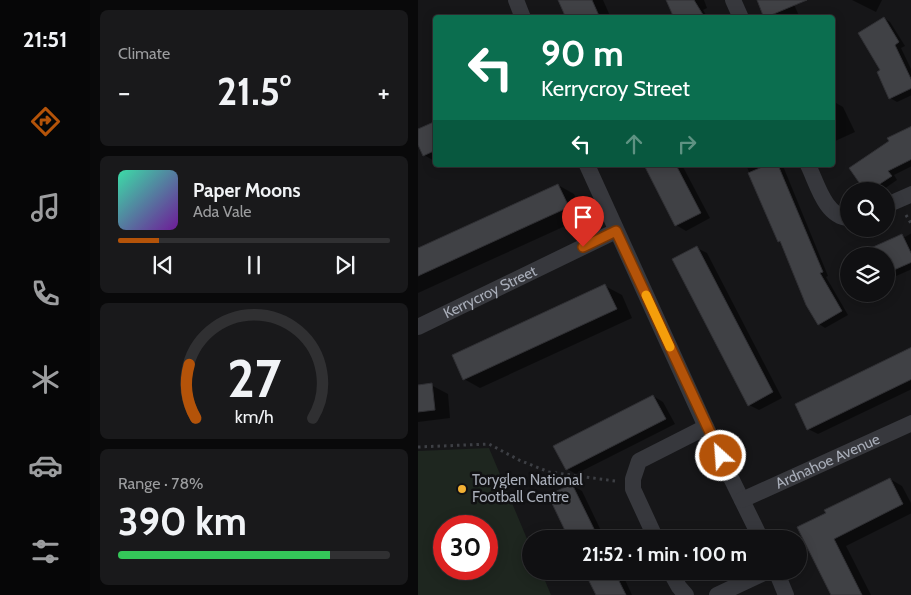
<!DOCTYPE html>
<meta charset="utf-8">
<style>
body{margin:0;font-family:Cabin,sans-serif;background:#19191b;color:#f1f3f6;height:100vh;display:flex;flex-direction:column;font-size:19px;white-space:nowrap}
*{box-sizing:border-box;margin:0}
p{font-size:16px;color:#9c9d9f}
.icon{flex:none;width:28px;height:28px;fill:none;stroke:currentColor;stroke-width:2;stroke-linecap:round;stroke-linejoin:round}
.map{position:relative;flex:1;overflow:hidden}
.side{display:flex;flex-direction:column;gap:10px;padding:10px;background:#09090a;width:328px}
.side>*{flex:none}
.guide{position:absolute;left:15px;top:15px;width:402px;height:152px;border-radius:5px;box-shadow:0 2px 12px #0003,0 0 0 1px #303032;background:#0b6e4f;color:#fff;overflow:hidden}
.tools{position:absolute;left:422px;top:182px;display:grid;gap:10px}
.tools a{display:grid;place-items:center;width:55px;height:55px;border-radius:50%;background:#101012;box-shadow:0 2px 12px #0003,0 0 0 1px #303032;font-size:25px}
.speed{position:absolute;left:15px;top:515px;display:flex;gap:10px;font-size:25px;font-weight:700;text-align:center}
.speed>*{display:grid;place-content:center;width:65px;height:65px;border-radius:50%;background:#101012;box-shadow:0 2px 12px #0003,0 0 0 1px #303032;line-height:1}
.speed .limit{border:8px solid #d22;background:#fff;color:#111}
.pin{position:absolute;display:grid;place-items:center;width:42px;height:42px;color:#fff;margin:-51px -21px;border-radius:50% 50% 50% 0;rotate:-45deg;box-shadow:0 0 5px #0007}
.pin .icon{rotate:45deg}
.me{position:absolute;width:55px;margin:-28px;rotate:334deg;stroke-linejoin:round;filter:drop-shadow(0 0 4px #0008)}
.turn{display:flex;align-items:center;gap:18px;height:105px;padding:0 25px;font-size:22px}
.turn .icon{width:65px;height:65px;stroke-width:2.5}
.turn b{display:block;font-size:35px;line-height:42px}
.lanes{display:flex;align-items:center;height:48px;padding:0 25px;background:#0003;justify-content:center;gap:25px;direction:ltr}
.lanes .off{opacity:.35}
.big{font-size:38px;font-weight:700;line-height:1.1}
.side .card{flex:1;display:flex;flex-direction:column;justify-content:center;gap:8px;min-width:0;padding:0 18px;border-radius:8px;background:#19191b}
.side .dial{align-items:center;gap:0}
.dial svg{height:130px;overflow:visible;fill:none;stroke:#303032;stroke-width:7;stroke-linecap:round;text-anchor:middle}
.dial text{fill:#f1f3f6;stroke:none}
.song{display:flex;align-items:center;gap:15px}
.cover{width:60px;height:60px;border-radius:8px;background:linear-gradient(135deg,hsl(160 70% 55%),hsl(280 70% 35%))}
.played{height:5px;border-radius:2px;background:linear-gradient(90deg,#b45309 15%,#303032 15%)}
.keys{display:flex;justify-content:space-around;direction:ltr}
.heat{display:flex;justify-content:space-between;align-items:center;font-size:28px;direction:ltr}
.charge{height:8px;border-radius:4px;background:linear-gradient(90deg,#34c759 78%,#303032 0)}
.trip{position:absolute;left:104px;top:530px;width:285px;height:50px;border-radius:25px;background:#101012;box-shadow:0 2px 12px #0003,0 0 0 1px #303032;font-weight:700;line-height:50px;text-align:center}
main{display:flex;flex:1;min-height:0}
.tabs{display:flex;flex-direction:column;width:90px;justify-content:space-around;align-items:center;background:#060607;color:#9c9d9f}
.tabs .icon{width:35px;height:35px}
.tabs .selected{color:#b45309}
.tabs b{font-size:22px;color:#f1f3f6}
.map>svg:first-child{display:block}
.green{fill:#1e261f;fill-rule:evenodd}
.shadow{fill:#0007}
.building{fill:#404145;stroke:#303034}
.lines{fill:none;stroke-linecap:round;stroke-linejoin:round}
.path{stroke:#3d3f44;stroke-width:3;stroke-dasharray:2.5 4;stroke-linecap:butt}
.minor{stroke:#37383d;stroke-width:16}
.route-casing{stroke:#753606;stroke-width:12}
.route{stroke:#b45309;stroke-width:9}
.slow{stroke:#f59e0b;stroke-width:9}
.poi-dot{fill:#f2b134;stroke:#111113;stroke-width:2}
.labels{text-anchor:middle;stroke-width:5;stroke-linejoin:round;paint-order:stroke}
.street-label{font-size:15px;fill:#a8adb8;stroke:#111113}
.poi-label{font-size:15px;fill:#a8adb8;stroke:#111113;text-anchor:start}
</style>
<main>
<nav class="tabs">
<b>21:51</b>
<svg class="icon selected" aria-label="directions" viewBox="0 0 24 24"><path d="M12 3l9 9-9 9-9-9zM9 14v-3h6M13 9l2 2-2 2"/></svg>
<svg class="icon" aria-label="music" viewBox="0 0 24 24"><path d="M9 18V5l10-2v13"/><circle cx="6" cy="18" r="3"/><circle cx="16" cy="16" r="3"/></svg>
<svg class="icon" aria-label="phone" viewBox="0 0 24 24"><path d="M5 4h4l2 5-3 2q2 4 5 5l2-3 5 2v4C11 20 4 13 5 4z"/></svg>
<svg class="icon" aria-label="climate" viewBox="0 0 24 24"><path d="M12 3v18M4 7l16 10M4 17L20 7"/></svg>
<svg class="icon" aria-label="car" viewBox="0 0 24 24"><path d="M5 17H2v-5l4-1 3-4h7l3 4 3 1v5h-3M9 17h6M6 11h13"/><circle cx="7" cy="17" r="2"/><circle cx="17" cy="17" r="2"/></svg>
<svg class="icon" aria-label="filters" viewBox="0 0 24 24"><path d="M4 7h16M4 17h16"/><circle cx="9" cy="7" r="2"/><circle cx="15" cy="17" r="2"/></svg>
</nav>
<section class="side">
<div class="card"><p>Climate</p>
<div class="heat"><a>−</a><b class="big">21.5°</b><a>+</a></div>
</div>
<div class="card">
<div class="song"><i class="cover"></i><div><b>Paper Moons</b><p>Ada Vale</p></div></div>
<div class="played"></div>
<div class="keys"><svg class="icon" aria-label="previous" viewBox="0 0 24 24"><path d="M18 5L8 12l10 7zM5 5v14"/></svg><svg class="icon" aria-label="pause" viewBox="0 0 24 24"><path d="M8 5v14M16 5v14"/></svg><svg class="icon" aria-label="next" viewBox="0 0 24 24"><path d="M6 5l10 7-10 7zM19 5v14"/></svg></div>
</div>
<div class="card dial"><svg viewBox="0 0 100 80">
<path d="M14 69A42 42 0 1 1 86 69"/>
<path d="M14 69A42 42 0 0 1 10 36" stroke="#b45309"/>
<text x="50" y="56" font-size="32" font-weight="700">27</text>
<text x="50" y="72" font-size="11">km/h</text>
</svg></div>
<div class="card"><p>Range · 78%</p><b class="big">390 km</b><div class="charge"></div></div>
</section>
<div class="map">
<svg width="494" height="595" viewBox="0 0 494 595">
<rect width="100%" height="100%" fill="#161618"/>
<path class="green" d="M71 448 112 546V571H123L133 595H0V451ZM26 526H69V569H26Z"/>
<path class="shadow" d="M141 0H185L193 18H149Z
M249 0H286L289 8 285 10 290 18H257Z
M340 0H374L382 18H348Z
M434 0H464L458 12Z
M466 18 472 22 487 46 483 48 494 71V95L479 102 472 98 464 71Z
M418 103 425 107 437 132 415 142V105Z
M18 123V162L6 155 0 142V131Z
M494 127V166L476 175 479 180 463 191H448L432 168Z
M227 165H264L292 218 268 231 258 225Z
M328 165H362L365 166 410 276 408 277 430 315 407 328 401 324 389 304Z
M140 185 156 194 167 217 0 293V249Z
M494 233V269L469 280V256H450L448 252 484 235 487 237Z
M279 248 289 253 364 398 341 410 331 405Z
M187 286 204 295 214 318 62 388 46 379Z
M494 348V389L400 434 390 429Z
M13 385 30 394 32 418 0 422V386Z
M235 396 245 402 257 424 158 474 149 469Z
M472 479 484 486 494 505V513L428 546 453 595H414L409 514Z
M154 485 164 491 187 539H152Z
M168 571H203L214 595H179Z"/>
<path class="building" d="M140 0H174L182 18H148Z
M248 0H276L287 18H256Z
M339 0H389L346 18Z
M466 17 481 42 477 45 494 81V88L471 99 459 72 462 70 440 33Z
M18 121V150L5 156 0 145V129Z
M494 126V159L470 171 474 176 451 191H447L431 168 471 141 469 138Z
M226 165H258L283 213 257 226Z
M349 165H360L405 272 402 273 424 311 400 325 388 305 362 241 360 242 330 173Z
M140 184 151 207 0 276V248Z
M484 234 494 255V262L469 273V256H435Z
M279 246 355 392 330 406 254 259Z
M187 284 199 309 45 380 34 355Z
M494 347V379L389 430 377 404Z
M14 383 17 410 0 412V385Z
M235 395 248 419 148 470 135 446Z
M472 478 485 504 416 539 444 595H413L379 527 408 513 406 510Z
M154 484 181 539H151L130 495Z
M166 571H196L208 595H178Z"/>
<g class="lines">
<path class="path" d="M488 215 494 225
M0 447 71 444 101 460 131 472 197 481"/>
<g class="minor">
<path d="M98 0 105 18"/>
<path d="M315 0 323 18"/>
<path d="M169 165 288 427 343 539"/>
<path d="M390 165C399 183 407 217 431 218"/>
<path d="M469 205 494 194"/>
<path id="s1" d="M0 327 198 231"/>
<path id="s2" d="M324 500 494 423"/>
<path d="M238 539 215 489V479L221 461 288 427"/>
<path d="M252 571 261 587 268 595"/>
<path d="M358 571 368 595"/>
<path d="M299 595 350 571"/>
</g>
</g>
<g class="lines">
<g class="route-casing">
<path id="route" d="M165 247 198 231 303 456"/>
</g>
<use href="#route" class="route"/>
<path class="slow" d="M228 295 252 347"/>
</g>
<circle class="poi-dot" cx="44" cy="489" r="5"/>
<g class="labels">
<g class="street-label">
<text dy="5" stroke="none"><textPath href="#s1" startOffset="80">Kerrycroy Street</textPath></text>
<text dy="5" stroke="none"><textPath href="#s2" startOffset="94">Ardnahoe Avenue</textPath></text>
</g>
<g class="poi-label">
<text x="54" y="485">Toryglen National<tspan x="54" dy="17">Football Centre</tspan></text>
</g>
</g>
</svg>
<div class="tools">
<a><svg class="icon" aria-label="search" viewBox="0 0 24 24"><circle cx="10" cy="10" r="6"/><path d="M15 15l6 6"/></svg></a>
<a><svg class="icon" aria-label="layers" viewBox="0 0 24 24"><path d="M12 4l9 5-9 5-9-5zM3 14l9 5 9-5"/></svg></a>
</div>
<div class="speed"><div class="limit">30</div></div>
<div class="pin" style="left:165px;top:247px;background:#d93025"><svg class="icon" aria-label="arrive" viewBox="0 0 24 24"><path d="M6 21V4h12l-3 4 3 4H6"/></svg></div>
<svg class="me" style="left:303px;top:456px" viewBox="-20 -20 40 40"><circle r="17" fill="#b45309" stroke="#fff" stroke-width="3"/><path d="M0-11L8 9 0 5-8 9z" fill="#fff"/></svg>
<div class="trip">21:52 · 1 min · 100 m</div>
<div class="guide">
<div class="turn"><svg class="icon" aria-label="left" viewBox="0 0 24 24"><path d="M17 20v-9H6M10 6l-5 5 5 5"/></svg><div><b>90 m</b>Kerrycroy Street</div></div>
<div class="lanes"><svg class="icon" aria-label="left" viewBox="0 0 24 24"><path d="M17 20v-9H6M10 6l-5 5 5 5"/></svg><svg class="icon off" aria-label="ahead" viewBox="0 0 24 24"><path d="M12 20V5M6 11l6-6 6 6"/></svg><svg class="icon off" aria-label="right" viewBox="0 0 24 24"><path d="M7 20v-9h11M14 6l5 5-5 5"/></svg></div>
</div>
</div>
</main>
